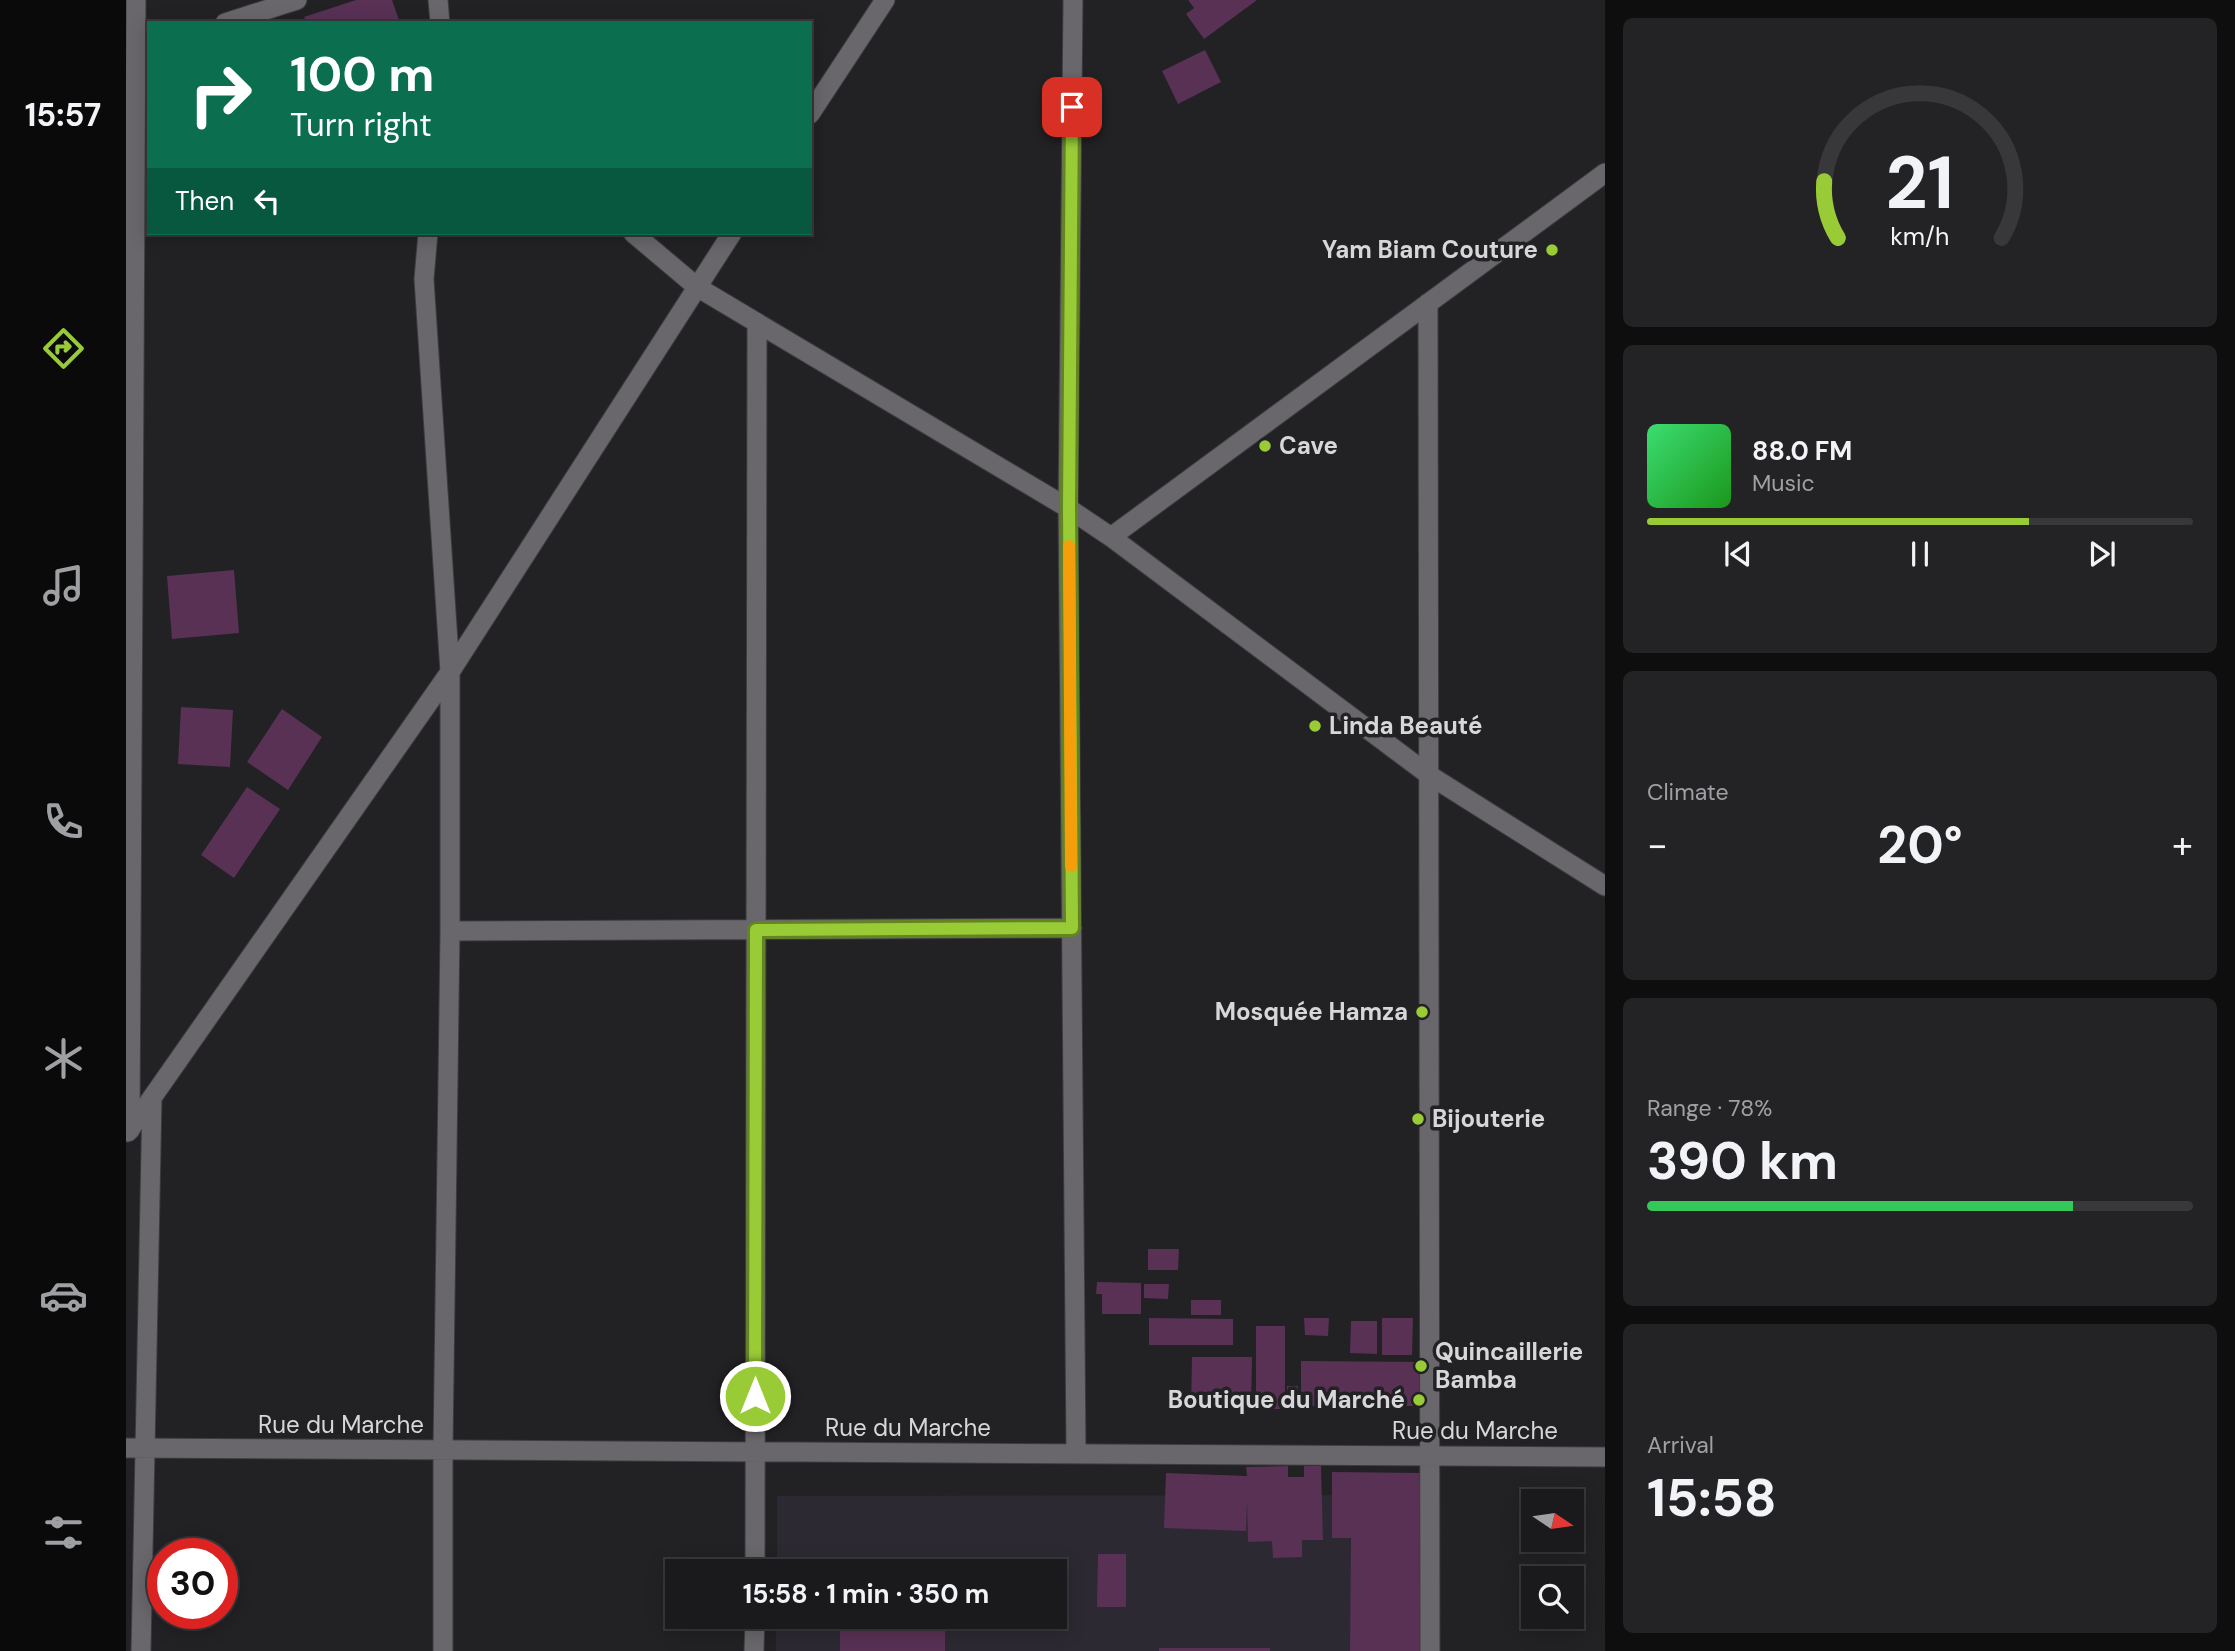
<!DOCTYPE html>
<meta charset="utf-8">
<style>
body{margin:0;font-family:"DM Sans",sans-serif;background:#232224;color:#f1f3f6;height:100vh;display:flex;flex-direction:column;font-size:26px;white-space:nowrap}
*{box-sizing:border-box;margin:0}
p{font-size:23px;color:#9fa0a3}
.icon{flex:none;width:38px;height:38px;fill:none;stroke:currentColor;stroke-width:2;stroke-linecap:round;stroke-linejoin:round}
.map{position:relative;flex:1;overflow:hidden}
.panel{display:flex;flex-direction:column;gap:18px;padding:18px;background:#0e0e0f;width:630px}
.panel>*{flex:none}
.guide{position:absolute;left:21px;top:21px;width:665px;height:214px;border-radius:0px;box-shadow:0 4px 18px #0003,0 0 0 2px #38383a;background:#0b6e4f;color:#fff;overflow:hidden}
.needle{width:46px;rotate:103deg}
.fabs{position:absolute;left:1395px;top:1489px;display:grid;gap:14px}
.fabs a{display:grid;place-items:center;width:63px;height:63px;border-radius:0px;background:#1a191b;box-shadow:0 4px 18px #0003,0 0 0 2px #38383a;font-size:35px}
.speed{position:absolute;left:21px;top:1538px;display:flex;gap:14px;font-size:35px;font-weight:700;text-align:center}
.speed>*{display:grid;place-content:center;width:91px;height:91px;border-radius:50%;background:#1a191b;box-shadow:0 4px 18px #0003,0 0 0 2px #38383a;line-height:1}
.speed .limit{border:10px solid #d22;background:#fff;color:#111}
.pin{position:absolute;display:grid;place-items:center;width:60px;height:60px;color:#fff;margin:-30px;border-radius:14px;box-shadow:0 4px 10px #0006}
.me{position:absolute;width:77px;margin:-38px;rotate:0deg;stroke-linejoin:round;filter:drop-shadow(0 0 5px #0008)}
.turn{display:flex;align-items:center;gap:24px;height:147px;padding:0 28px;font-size:32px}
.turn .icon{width:91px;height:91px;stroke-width:2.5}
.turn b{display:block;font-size:49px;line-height:60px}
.then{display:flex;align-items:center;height:66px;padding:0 28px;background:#0003;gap:14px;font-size:26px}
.big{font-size:52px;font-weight:700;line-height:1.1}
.panel .widget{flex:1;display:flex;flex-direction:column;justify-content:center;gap:10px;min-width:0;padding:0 24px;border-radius:10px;background:#232224}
.panel .dial{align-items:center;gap:0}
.dial svg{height:182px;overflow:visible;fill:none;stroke:#38383a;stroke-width:7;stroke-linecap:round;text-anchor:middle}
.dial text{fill:#f1f3f6;stroke:none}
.song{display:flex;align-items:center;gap:21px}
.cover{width:84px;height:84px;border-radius:10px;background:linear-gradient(135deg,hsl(140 70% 55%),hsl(120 70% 35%))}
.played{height:7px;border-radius:4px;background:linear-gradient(90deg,#99cb36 70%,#38383a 70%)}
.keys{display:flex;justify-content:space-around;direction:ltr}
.heat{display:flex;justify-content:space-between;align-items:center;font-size:38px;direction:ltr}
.charge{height:10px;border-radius:5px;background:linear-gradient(90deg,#34c759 78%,#38383a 0)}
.trip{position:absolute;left:539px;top:1559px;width:402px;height:70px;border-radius:0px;background:#1a191b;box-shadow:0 4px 18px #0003,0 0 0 2px #38383a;font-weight:700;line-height:70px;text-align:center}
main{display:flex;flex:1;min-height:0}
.dock{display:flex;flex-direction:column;width:126px;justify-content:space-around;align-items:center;background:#0a0a0b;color:#9fa0a3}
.dock .icon{width:49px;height:49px}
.dock .selected{color:#99cb36}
.dock b{font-size:32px;color:#f1f3f6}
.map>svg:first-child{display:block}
.built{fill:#2c2932}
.building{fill:#583155}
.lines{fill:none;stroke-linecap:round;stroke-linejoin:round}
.minor-casing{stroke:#3c3c3e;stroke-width:21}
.minor{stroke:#69676b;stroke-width:19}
.route-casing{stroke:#638423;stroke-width:18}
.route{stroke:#99cb36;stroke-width:12}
.slow{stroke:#f59e0b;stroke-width:12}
.poi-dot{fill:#99cb36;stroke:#222124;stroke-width:2.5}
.labels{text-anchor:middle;stroke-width:7;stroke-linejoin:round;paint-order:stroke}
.poi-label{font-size:24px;font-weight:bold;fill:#d7d6d8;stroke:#222124;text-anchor:start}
.street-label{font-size:24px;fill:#d7d6d8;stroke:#222124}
</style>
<main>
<nav class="dock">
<b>15:57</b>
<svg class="icon selected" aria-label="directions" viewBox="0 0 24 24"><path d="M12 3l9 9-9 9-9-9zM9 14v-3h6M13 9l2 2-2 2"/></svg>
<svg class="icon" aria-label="music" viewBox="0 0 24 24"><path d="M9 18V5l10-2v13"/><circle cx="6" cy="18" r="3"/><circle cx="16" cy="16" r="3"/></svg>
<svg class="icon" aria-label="phone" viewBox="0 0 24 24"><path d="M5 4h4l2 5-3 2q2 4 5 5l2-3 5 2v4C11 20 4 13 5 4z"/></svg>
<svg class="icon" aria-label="climate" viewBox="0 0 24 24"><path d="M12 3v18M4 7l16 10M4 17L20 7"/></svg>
<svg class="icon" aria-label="car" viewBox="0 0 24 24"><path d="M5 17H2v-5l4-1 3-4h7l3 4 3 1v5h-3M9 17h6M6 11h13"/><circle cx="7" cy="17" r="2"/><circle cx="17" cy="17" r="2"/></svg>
<svg class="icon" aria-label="filters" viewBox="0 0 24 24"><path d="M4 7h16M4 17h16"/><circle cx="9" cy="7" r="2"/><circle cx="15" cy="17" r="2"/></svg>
</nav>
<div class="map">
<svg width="1479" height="1651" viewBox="0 0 1479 1651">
<rect width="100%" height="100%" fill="#222124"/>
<path class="built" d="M1275 1495V1651H650V1617H929V1572L651 1571V1496Z"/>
<path class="building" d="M230 0H266L274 23H181L178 17Z
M1062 0H1131L1078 39 1060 14 1068 8Z
M1079 50 1095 82 1052 104 1036 71Z
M108 570 113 633 46 639 41 576Z
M55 707 107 710 104 767 52 764Z
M156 709 196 737 162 790 121 762Z
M121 787 154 809 108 878 75 855Z
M1022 1249H1053L1052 1270H1022Z
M971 1282 1015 1283V1314H976V1294H970Z
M1018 1284H1043L1042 1299 1018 1298Z
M1065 1300H1095V1315H1065Z
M1023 1318 1107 1319V1345H1023Z
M1178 1318H1203L1202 1336 1179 1335Z
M1256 1318H1287L1286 1355H1256Z
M1225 1321H1251V1354L1224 1353Z
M1130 1326H1159V1409H1130Z
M1066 1357H1126L1125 1410 1065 1409Z
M1175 1361 1299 1362V1406H1175Z
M1161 1386H1172V1405L1161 1404Z
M1162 1466V1477H1178V1466H1195L1197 1540H1176V1557L1147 1558 1146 1541 1122 1542 1121 1501 1120 1531 1038 1528 1040 1473 1121 1476 1120 1467Z
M1206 1472 1297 1473 1296 1651H1224L1225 1538H1206Z
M972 1554H1000V1607H971Z
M714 1618 819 1619V1651H714Z
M1033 1648H1144V1651H1033Z"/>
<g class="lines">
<g class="minor-casing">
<path id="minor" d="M312 0 314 23
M947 0 942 508 950 1453
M99 23 171 0
M684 114 759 0
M302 233 298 279 324 672V931L317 1450V1651
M507 233 571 287 942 508 985 537 1303 775 1479 886
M1302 303 1304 1651
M985 537 1479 173
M324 931 946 928
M4 1130 10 0
M2 1132 324 672 606 233
M0 1448 1479 1457
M629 1572 631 323
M15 1651 26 1098
M628 1651 629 1617"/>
</g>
<use href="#minor" class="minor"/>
</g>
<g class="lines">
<g class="route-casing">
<path id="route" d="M629 1396 630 930 946 928 943 508 946 107"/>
</g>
<use href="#route" class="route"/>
<path class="slow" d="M943 546 945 866"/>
</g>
<g class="poi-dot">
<circle cx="1426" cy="250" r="7"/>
<circle cx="1139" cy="446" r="7"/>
<circle cx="1189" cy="726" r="7"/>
<circle cx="1296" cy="1012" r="7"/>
<circle cx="1292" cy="1119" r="7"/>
<circle cx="1295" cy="1366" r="7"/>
<circle cx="1293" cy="1400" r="7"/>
</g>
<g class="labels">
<g class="poi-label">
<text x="1412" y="258" text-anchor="end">Yam Biam Couture</text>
<text x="1153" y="454">Cave</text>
<text x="1203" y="734">Linda Beauté</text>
<text x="1282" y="1020" text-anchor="end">Mosquée Hamza</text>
<text x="1306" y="1127">Bijouterie</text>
<text x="1309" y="1360">Quincaillerie<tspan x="1309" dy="28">Bamba</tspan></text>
<text x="1279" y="1408" text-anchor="end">Boutique du Marché</text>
</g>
<g class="street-label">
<text x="215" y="1433">Rue du Marche</text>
<text x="782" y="1436">Rue du Marche</text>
<text x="1349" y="1439">Rue du Marche</text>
</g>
</g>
</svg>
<div class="fabs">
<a><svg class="needle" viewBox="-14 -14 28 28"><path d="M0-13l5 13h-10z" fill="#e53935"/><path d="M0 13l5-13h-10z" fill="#9fa0a3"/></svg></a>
<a><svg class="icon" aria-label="search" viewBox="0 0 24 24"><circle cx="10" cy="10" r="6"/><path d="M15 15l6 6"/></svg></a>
</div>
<div class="speed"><div class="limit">30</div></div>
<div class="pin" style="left:946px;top:107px;background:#d93025"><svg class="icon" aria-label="arrive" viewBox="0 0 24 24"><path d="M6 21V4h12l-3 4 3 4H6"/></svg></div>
<svg class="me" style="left:629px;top:1396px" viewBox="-20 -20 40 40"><circle r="17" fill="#99cb36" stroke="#fff" stroke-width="3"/><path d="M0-11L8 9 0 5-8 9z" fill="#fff"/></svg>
<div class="trip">15:58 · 1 min · 350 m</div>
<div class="guide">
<div class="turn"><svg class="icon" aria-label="right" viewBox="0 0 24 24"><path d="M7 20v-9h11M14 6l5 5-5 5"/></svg><div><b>100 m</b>Turn right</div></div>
<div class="then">Then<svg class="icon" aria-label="left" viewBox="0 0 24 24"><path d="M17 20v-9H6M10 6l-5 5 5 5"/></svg></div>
</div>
</div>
<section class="panel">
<div class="widget dial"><svg viewBox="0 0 100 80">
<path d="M14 69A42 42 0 1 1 86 69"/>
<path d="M14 69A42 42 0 0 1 8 44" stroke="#99cb36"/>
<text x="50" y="56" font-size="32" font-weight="700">21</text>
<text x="50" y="72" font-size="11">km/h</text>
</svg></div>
<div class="widget">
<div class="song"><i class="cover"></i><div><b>88.0 FM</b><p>Music</p></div></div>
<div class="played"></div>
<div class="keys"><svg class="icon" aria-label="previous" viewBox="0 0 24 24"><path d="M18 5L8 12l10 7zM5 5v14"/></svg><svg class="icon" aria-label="pause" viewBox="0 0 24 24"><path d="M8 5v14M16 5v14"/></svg><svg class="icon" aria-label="next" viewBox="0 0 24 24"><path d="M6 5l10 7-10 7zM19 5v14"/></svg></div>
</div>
<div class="widget"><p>Climate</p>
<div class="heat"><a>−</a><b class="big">20°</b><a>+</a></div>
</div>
<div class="widget"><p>Range · 78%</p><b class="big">390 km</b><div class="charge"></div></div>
<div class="widget"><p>Arrival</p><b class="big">15:58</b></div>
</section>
</main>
